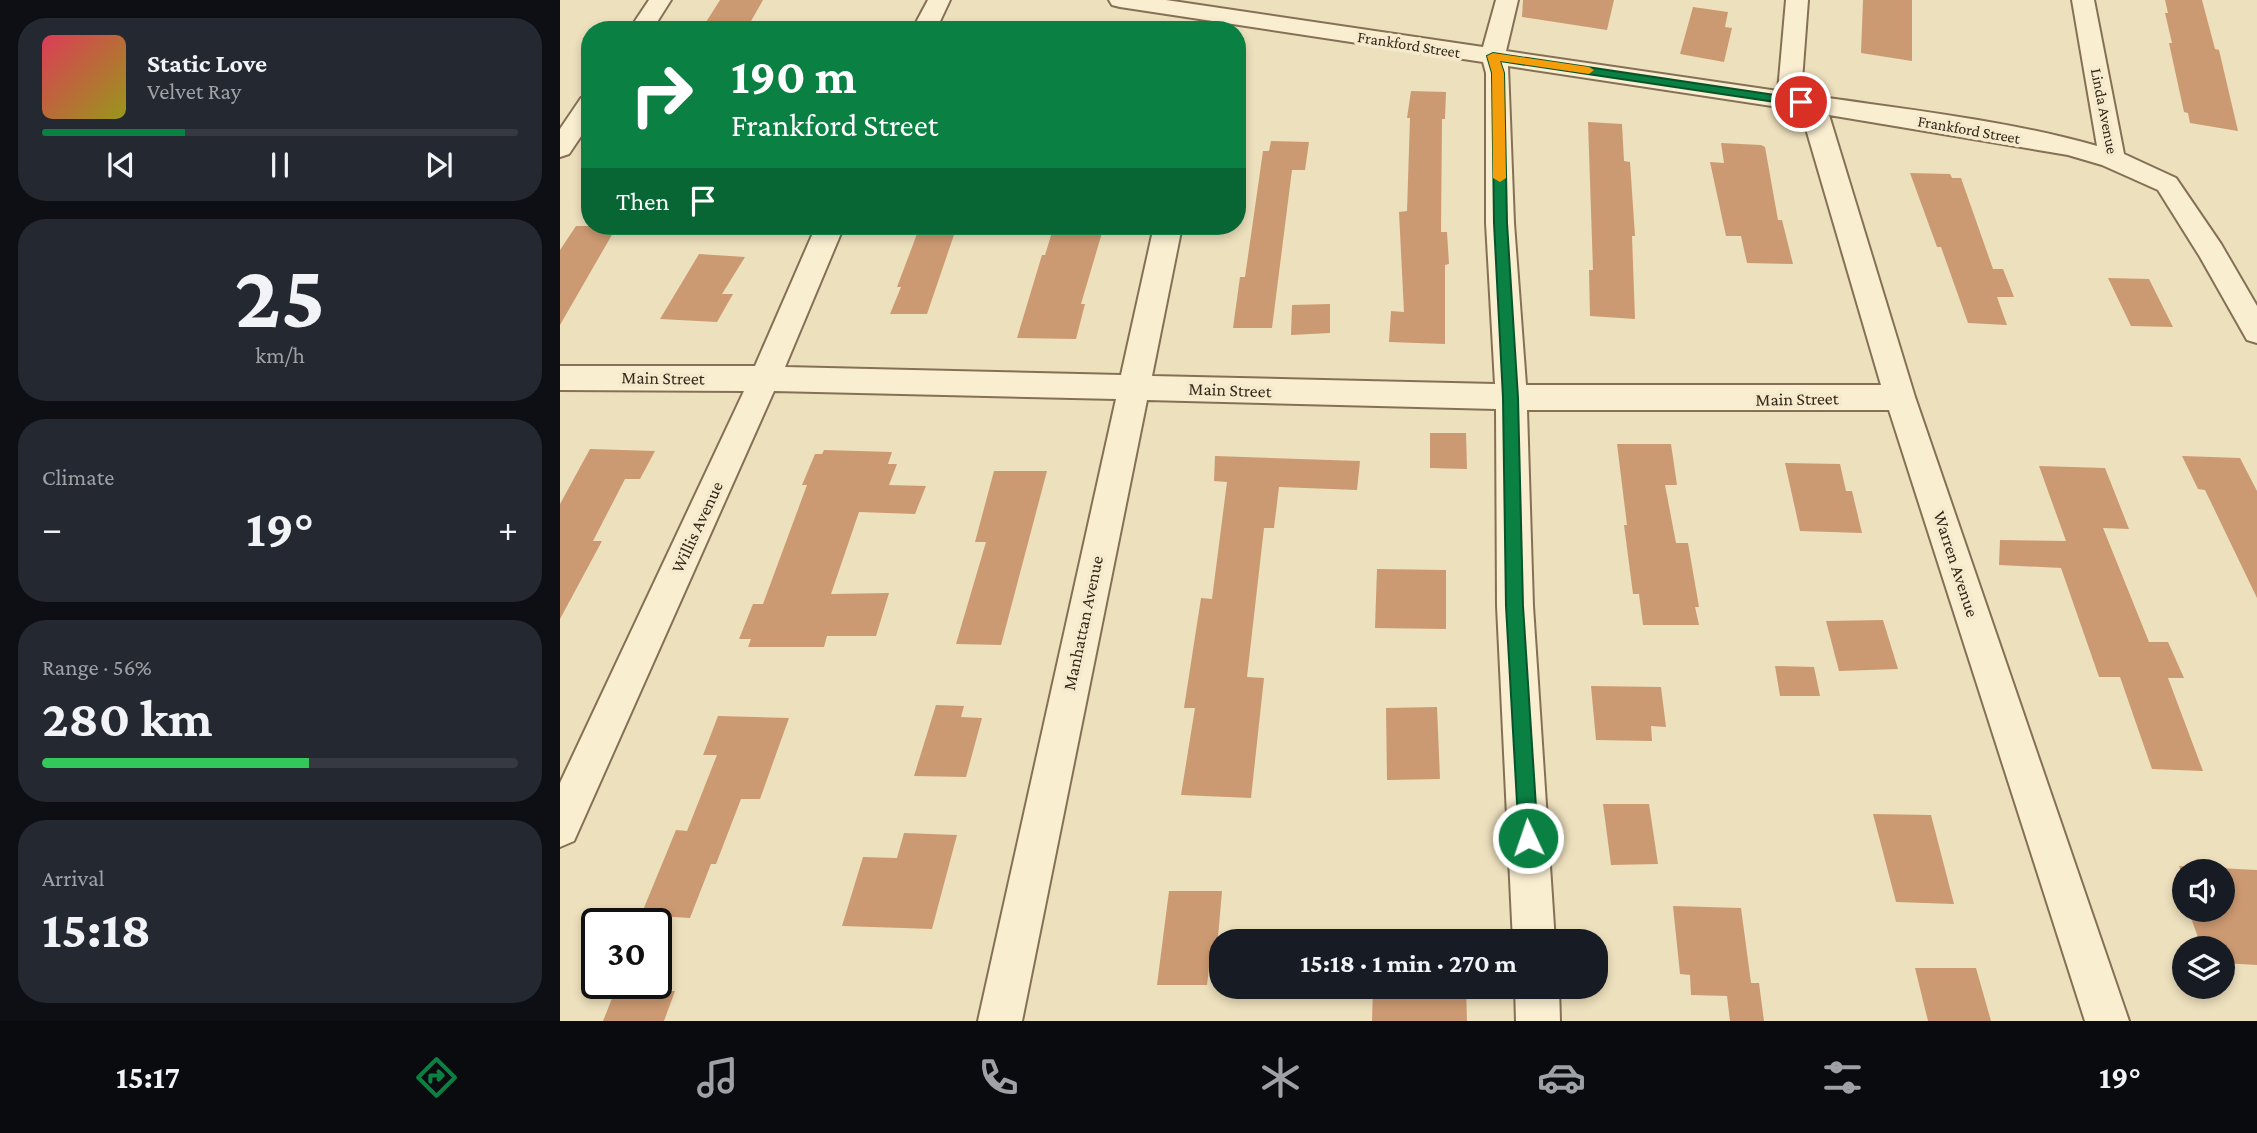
<!DOCTYPE html>
<meta charset="utf-8">
<style>
body{margin:0;font-family:"Crimson Pro",serif;background:#242831;color:#f1f3f6;height:100vh;display:flex;flex-direction:column;font-size:26px;white-space:nowrap}
*{box-sizing:border-box;margin:0}
p{font-size:23px;color:#9ea1a6}
.icon{flex:none;width:38px;height:38px;fill:none;stroke:currentColor;stroke-width:2;stroke-linecap:round;stroke-linejoin:round}
.map{position:relative;flex:1;overflow:hidden}
.side{display:flex;flex-direction:column;gap:18px;padding:18px;background:#0d0f14;width:560px}
.side>*{flex:none}
.banner{position:absolute;left:21px;top:21px;width:665px;height:214px;border-radius:28px;box-shadow:0 4px 10px #0003;background:#0b8043;color:#fff;overflow:hidden}
.buttons{position:absolute;left:1612px;top:859px;display:grid;gap:14px}
.buttons a{display:grid;place-items:center;width:63px;height:63px;border-radius:50%;background:#171b24;box-shadow:0 4px 10px #0003;font-size:35px}
.speed{position:absolute;left:21px;top:908px;display:flex;gap:14px;font-size:35px;font-weight:700;text-align:center}
.speed>*{display:grid;place-content:center;width:91px;height:91px;border-radius:50%;background:#171b24;box-shadow:0 4px 10px #0003;line-height:1}
.speed .limit{border:4px solid #111;border-radius:10px;background:#fff;color:#111}
.pin{position:absolute;display:grid;place-items:center;width:60px;height:60px;color:#fff;margin:-30px;border:4px solid #fff;border-radius:50%;box-shadow:0 2px 7px #0007}
.me{position:absolute;width:77px;margin:-38px;rotate:357deg;stroke-linejoin:round;filter:drop-shadow(0 0 5px #0008)}
.turn{display:flex;align-items:center;gap:24px;height:147px;padding:0 35px;font-size:32px}
.turn .icon{width:91px;height:91px;stroke-width:2.5}
.turn b{display:block;font-size:49px;line-height:60px}
.then{display:flex;align-items:center;height:66px;padding:0 35px;background:#0003;gap:14px;font-size:26px}
.big{font-size:52px;font-weight:700;line-height:1.1}
.side .tile{flex:1;display:flex;flex-direction:column;justify-content:center;gap:10px;min-width:0;padding:0 24px;border-radius:28px;background:#242831}
.side .dial{align-items:center;gap:0}
.dial b{font-size:91px;line-height:1}
.song{display:flex;align-items:center;gap:21px}
.cover{width:84px;height:84px;border-radius:10px;background:linear-gradient(135deg,hsl(350 70% 55%),hsl(60 70% 35%))}
.played{height:7px;border-radius:4px;background:linear-gradient(90deg,#0b8043 30%,#363941 30%)}
.keys{display:flex;justify-content:space-around;direction:ltr}
.heat{display:flex;justify-content:space-between;align-items:center;font-size:38px;direction:ltr}
.charge{height:10px;border-radius:5px;background:linear-gradient(90deg,#34c759 56%,#363941 0)}
.trip{position:absolute;left:649px;top:929px;width:399px;height:70px;border-radius:28px;background:#171b24;box-shadow:0 4px 10px #0003;font-weight:700;line-height:70px;text-align:center}
.tab-bar{display:flex;height:112px;justify-content:space-around;align-items:center;background:#090b0e;color:#9ea1a6}
.tab-bar .icon{width:49px;height:49px}
.tab-bar .selected{color:#0b8043}
.tab-bar b{font-size:32px;color:#f1f3f6}
main{display:flex;flex:1;min-height:0}
.map>svg:first-child{display:block}
.building{fill:#cc9a72}
.lines{fill:none;stroke-linecap:round;stroke-linejoin:round}
.minor-casing{stroke:#857056;stroke-width:4}
.minor{fill:#f9eed0;fill-rule:evenodd}
.route{fill:#0b8043;stroke:#07532c;stroke-width:2}
.slow{fill:#f59e0b}
.labels{text-anchor:middle;stroke-width:7;stroke-linejoin:round;paint-order:stroke}
.far-street-label{font-size:16px;fill:#34281b;stroke:#f5eacc}
.street-label{font-size:18px;fill:#34281b;stroke:#f5eacc}
</style>
<main>
<section class="side">
<div class="tile">
<div class="song"><i class="cover"></i><div><b>Static Love</b><p>Velvet Ray</p></div></div>
<div class="played"></div>
<div class="keys"><svg class="icon" aria-label="previous" viewBox="0 0 24 24"><path d="M18 5L8 12l10 7zM5 5v14"/></svg><svg class="icon" aria-label="pause" viewBox="0 0 24 24"><path d="M8 5v14M16 5v14"/></svg><svg class="icon" aria-label="next" viewBox="0 0 24 24"><path d="M6 5l10 7-10 7zM19 5v14"/></svg></div>
</div>
<div class="tile dial"><b>25</b><p>km/h</p></div>
<div class="tile"><p>Climate</p>
<div class="heat"><a>−</a><b class="big">19°</b><a>+</a></div>
</div>
<div class="tile"><p>Range · 56%</p><b class="big">280 km</b><div class="charge"></div></div>
<div class="tile"><p>Arrival</p><b class="big">15:18</b></div>
</section>
<div class="map">
<svg width="1697" height="1021" viewBox="0 0 1697 1021">
<rect width="100%" height="100%" fill="#ede0bd"/>
<path class="building" d="M160 0H203L186 30H141Z
M963 0H1054L1047 30 962 17Z
M1303 0H1352V61L1301 53Z
M1605 0H1642L1655 49 1659 50 1678 131 1630 123 1628 113 1624 112 1609 43H1612L1605 13H1608Z
M1133 7 1168 12 1165 27 1172 28 1164 62 1120 54Z
M851 91 886 92 885 119H882L881 232H887L889 264 885 265V344L829 342 831 311 844 312 839 212 847 211 850 118H847Z
M1028 122 1062 124 1064 161 1070 162 1075 236H1072L1075 319 1030 316 1029 270H1033Z
M711 141 749 142 745 170H732L712 328H673L680 277H685L703 151H709Z
M1161 143 1201 145 1205 147 1218 220H1222L1233 264 1187 263 1181 236H1166L1150 162 1164 163Z
M1350 173 1390 174 1392 178H1401L1433 269H1443L1454 297H1437L1447 325 1408 323 1381 247H1377Z
M16 226H57L0 325V250Z
M360 226H397L367 314H330L341 287H337Z
M494 226H544L521 304H525L516 339 457 338 482 255H485Z
M139 254 185 257 162 294H173L157 322 100 319Z
M1548 278 1589 279 1613 327 1571 326Z
M770 304V333L731 335 732 305Z
M870 433H906L907 469 870 468Z
M1057 444H1111L1117 485H1105L1116 543H1128L1139 607H1135L1139 625H1083L1079 594H1073L1064 525H1067Z
M30 449 95 451 80 479H65L33 541H42L0 619V504Z
M264 450 332 452 328 464H337L329 485 366 486 355 514 299 512 271 594 329 593 316 636H267L264 647H188L191 639H179L193 604H203L247 485H242L255 454H262Z
M655 456 800 461 797 490 719 487 714 528H704L687 677 704 678 691 798 621 795 635 708H624L641 598 652 599 667 482 654 481Z
M1622 456 1680 458 1697 491V598L1645 490 1638 489Z
M1225 463 1280 464 1286 491H1292L1302 533 1240 531Z
M1479 466 1545 468 1569 529 1543 528 1589 642H1608L1624 678H1608L1643 771 1592 769 1560 677H1539L1501 568 1439 565 1440 540 1506 541Z
M434 471H487L441 645 396 644 426 542H415Z
M817 569 886 570V629L815 628Z
M1323 620 1338 669 1279 671 1266 621Z
M1215 666 1254 667 1260 696H1220Z
M1031 686 1101 687 1106 727 1091 726 1092 741 1036 740Z
M376 705 404 706 401 717 422 718 406 777 354 776Z
M877 707 880 779 827 780 826 708Z
M158 716 229 718 200 799H181L156 864H151L130 918 81 915 116 830 127 831 157 755H143Z
M1043 804H1089L1098 864 1051 865Z
M1313 814 1371 815 1394 904 1336 902Z
M344 833 397 835 372 929 282 926 303 857 337 858Z
M1619 866 1697 870V965L1662 963V948H1642L1628 910H1662V872H1624V897L1616 874H1622Z
M609 891H662L657 949H651L647 985H597Z
M1113 906 1181 908 1191 983H1199L1204 1021H1170L1167 996 1131 995 1130 975 1120 974Z
M1355 968H1416L1431 1021H1368Z
M813 987H906L907 1021H812Z
M55 991H115L104 1021H43Z"/>
<g class="lines">
<g class="minor-casing">
<path id="minor" d="M89 0H111L92 30H69Z
M368 0H390L376 30H352Z
M549 0H606L923 47 936 0H958L946 51 1218 91 1226 0H1248L1241 94C1340 109 1442 119 1537 146L1512 0H1534L1564 154 1616 178 1661 244 1697 306V343L1687 340 1640 257 1598 190 1542 165 1508 155 1269 115 1355 397 1569 1021H1525L1329 410H967L973 606 995 942H953L937 606 936 409 587 400 462 1021H418L556 399 214 391 14 841 0 847V783L184 391 0 390V366H195L256 226H284L225 367 561 375 594 226H622L592 376 935 384 926 223V73L923 62 560 7 552 5ZM948 66 1244 111V122L1321 385H966L954 223Z
M30 96V123L9 154 0 157V129L21 98Z
M955 987H999L1000 1021H956Z"/>
</g>
<use href="#minor" class="minor"/>
</g>
<path class="route" d="M933 53 1241 99 1247 102 1241 106 940 61 944 73 947 223 958 398 963 606 978 838 975 845 968 848 961 845 959 838 946 606 943 398 934 223 932 73 927 56Z"/>
<path class="slow" d="M933 53 1029 67 1034 70 1029 74 940 61 944 73 946 178 940 182 933 178 932 73 927 56Z"/>
<g class="labels">
<g class="far-street-label">
<text transform="translate(849 44) rotate(9)" y="6">Frankford Street</text>
<text transform="translate(1545 111) rotate(79)" y="6">Linda Avenue</text>
<text transform="translate(1409 129) rotate(10)" y="6">Frankford Street</text>
</g>
<g class="street-label">
<text transform="translate(103 378) rotate(1)" y="6">Main Street</text>
<text transform="translate(670 390) rotate(2)" y="6">Main Street</text>
<text transform="translate(1237 399) rotate(-1)" y="6">Main Street</text>
<text transform="translate(137 527) rotate(-65)" y="6">Willis Avenue</text>
<text transform="translate(1396 564) rotate(72)" y="6">Warren Avenue</text>
<text transform="translate(523 623) rotate(-78)" y="6">Manhattan Avenue</text>
</g>
</g>
</svg>
<div class="buttons">
<a><svg class="icon" aria-label="sound" viewBox="0 0 24 24"><path d="M4 9h4l5-4v14l-5-4H4zM17 9q2 3 0 6"/></svg></a>
<a><svg class="icon" aria-label="layers" viewBox="0 0 24 24"><path d="M12 4l9 5-9 5-9-5zM3 14l9 5 9-5"/></svg></a>
</div>
<div class="speed"><div class="limit">30</div></div>
<div class="pin" style="left:1241px;top:102px;background:#d93025"><svg class="icon" aria-label="arrive" viewBox="0 0 24 24"><path d="M6 21V4h12l-3 4 3 4H6"/></svg></div>
<svg class="me" style="left:968px;top:838px" viewBox="-20 -20 40 40"><circle r="17" fill="#0b8043" stroke="#fff" stroke-width="3"/><path d="M0-11L8 9 0 5-8 9z" fill="#fff"/></svg>
<div class="trip">15:18 · 1 min · 270 m</div>
<div class="banner">
<div class="turn"><svg class="icon" aria-label="right" viewBox="0 0 24 24"><path d="M7 20v-9h11M14 6l5 5-5 5"/></svg><div><b>190 m</b>Frankford Street</div></div>
<div class="then">Then<svg class="icon" aria-label="arrive" viewBox="0 0 24 24"><path d="M6 21V4h12l-3 4 3 4H6"/></svg></div>
</div>
</div>
</main>
<nav class="tab-bar">
<b>15:17</b>
<svg class="icon selected" aria-label="directions" viewBox="0 0 24 24"><path d="M12 3l9 9-9 9-9-9zM9 14v-3h6M13 9l2 2-2 2"/></svg>
<svg class="icon" aria-label="music" viewBox="0 0 24 24"><path d="M9 18V5l10-2v13"/><circle cx="6" cy="18" r="3"/><circle cx="16" cy="16" r="3"/></svg>
<svg class="icon" aria-label="phone" viewBox="0 0 24 24"><path d="M5 4h4l2 5-3 2q2 4 5 5l2-3 5 2v4C11 20 4 13 5 4z"/></svg>
<svg class="icon" aria-label="climate" viewBox="0 0 24 24"><path d="M12 3v18M4 7l16 10M4 17L20 7"/></svg>
<svg class="icon" aria-label="car" viewBox="0 0 24 24"><path d="M5 17H2v-5l4-1 3-4h7l3 4 3 1v5h-3M9 17h6M6 11h13"/><circle cx="7" cy="17" r="2"/><circle cx="17" cy="17" r="2"/></svg>
<svg class="icon" aria-label="filters" viewBox="0 0 24 24"><path d="M4 7h16M4 17h16"/><circle cx="9" cy="7" r="2"/><circle cx="15" cy="17" r="2"/></svg>
<b>19°</b>
</nav>
